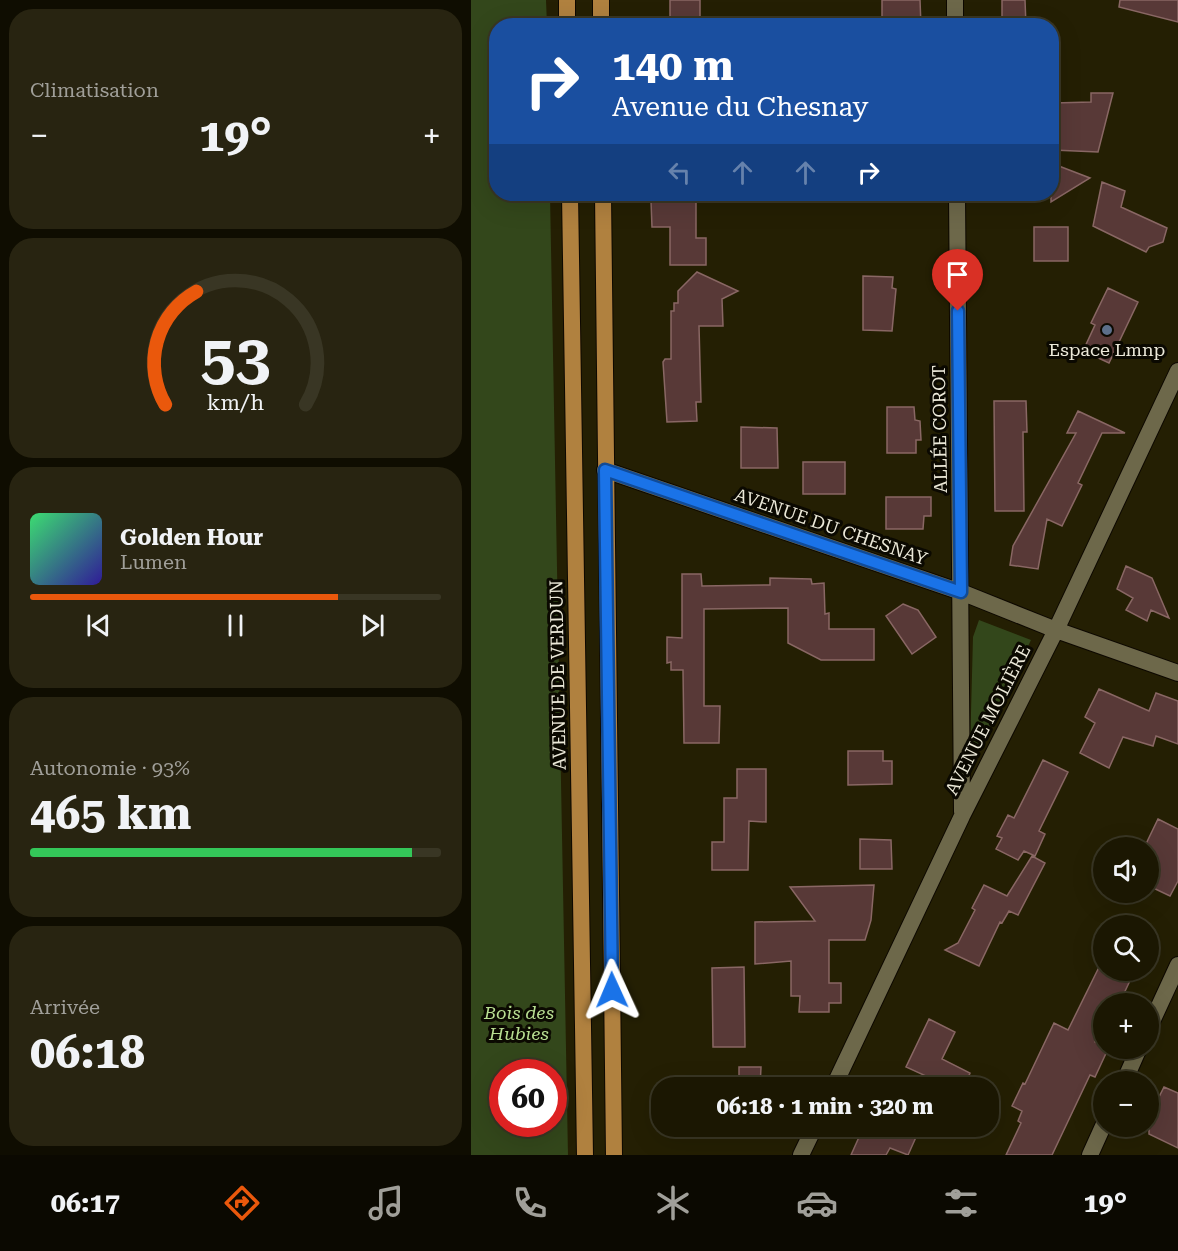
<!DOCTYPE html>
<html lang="fr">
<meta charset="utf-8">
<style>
body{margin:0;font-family:"Roboto Serif",serif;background:#282411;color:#f1f3f6;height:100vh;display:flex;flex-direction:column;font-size:22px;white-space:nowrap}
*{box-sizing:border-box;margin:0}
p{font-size:20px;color:#a09f99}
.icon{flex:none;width:33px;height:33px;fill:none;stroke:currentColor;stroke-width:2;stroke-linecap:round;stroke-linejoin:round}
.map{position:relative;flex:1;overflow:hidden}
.sheet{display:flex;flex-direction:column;gap:9px;padding:9px;background:#0f0d01;width:471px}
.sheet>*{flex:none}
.hud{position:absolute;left:18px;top:18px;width:570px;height:183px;border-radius:24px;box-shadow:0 6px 24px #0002,0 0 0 2px #393624;background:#1a4fa0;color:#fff;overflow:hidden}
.tools{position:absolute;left:622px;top:837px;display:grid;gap:12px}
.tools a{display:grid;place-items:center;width:66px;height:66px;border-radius:50%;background:#1b1702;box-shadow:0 6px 24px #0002,0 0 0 2px #393624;font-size:30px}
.speed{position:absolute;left:18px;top:1059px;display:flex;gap:12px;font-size:30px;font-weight:700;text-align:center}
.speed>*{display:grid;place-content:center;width:78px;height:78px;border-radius:50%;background:#1b1702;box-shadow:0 6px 24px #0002,0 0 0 2px #393624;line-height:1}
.speed .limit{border:9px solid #d22;background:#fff;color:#111}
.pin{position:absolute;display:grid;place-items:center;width:51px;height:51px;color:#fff;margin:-62px -26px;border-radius:50% 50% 50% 0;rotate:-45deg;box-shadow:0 0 6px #0007}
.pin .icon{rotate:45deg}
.me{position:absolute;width:66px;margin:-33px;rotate:359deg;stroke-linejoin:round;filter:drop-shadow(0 0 4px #0008)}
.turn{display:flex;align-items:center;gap:21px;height:126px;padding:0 24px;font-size:27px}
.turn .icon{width:78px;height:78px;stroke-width:2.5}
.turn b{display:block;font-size:42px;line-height:51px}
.lanes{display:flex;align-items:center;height:57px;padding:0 24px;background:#0003;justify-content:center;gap:30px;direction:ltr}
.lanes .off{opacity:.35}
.big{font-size:45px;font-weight:700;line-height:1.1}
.sheet .tile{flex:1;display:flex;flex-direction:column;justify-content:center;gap:9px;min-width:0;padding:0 21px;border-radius:24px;background:#282411}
.sheet .dial{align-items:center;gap:0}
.dial svg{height:156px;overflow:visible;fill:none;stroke:#393624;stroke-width:7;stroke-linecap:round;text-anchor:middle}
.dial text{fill:#f1f3f6;stroke:none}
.song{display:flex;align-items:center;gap:18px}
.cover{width:72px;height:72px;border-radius:9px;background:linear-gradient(135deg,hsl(140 70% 55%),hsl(250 70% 35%))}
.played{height:6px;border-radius:3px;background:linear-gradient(90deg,#ea580c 75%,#393624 75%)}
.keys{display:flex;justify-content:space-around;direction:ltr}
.heat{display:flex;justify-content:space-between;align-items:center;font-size:33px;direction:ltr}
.charge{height:9px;border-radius:4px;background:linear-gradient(90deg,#34c759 93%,#393624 0)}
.trip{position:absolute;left:180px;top:1077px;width:348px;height:60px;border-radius:24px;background:#1b1702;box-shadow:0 6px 24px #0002,0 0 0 2px #393624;font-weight:700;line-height:60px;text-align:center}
.tab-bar{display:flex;height:96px;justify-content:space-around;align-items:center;background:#0b0901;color:#a09f99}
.tab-bar .icon{width:42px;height:42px}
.tab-bar .active{color:#ea580c}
.tab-bar b{font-size:27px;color:#f1f3f6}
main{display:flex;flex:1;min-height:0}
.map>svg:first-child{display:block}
.green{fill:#33471b;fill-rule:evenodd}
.building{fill:#583937;stroke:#896764;stroke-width:1.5}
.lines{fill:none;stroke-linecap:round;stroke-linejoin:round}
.minor-casing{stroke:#0d0800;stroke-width:18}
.primary-casing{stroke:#0d0800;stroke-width:18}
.minor{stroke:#6d684a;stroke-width:16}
.primary{stroke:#b0813f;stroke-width:16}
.route-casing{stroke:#114b97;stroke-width:15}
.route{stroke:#1a73e8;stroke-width:10}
.service-dot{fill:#5c6f8a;stroke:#0b0901;stroke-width:2}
.labels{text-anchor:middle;stroke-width:6;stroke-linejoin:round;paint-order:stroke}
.poi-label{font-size:18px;fill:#ece9d9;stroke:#0b0901}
.street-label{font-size:18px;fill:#ece9d9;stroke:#0b0901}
.park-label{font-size:18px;font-style:italic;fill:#b8de91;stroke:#0b0901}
</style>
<main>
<section class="sheet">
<div class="tile"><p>Climatisation</p>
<div class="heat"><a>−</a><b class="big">19°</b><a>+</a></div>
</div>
<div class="tile dial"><svg viewBox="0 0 100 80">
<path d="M14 69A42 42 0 1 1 86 69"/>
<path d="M14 69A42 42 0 0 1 30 11" stroke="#ea580c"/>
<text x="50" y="56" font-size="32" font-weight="700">53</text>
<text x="50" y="72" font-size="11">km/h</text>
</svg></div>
<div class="tile">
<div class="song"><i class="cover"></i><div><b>Golden Hour</b><p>Lumen</p></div></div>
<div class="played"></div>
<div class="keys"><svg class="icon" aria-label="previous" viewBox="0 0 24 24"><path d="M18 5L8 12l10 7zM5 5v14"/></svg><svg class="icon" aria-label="pause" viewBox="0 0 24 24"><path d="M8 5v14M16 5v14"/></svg><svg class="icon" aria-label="next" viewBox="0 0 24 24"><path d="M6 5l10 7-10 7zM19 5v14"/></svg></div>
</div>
<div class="tile"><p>Autonomie · 93%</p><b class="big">465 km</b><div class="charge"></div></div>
<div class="tile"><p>Arrivée</p><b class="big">06:18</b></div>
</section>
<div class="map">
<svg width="707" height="1155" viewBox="0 0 707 1155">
<rect width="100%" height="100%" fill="#241f03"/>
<path class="green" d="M0 0H75L76 25 26 26V194H79L97 1155H0ZM32 1072H82V1124H32Z
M508 620 560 640 510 746 499 750 502 637Z"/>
<path class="building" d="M199 0H229V26H199Z
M411 0H449L450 26H414V21H411Z
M531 0H554L555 26H531Z
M649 0H707V22L648 7Z
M620 93H642L627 152 582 150 583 103 620 102Z
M580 163 619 178 580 202Z
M631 182 654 191 650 207 696 228 692 242 678 247 675 252 622 226Z
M205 196 225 197V238H235V265H199V227H181L180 201H205Z
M563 227H597V261H563Z
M226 272 267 291 251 299 252 326H228L230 402H225L226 421 196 422 192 362 194 359H200V311H203V303H207V291Z
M392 276 422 277 421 288 425 289 421 331 392 330Z
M637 288 667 302 638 363 612 351 624 325 620 323Z
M523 401H555L556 432H552L553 511H524Z
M416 407H443L444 420 449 421 450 440H445V453H416Z
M607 411 654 433H631L607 483 611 485 591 526 576 519 567 569 539 565 542 546 605 433H596Z
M270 427 306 428 307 468H270Z
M332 462H374V494H332Z
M415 497H460V516H453L452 529H415Z
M655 566 681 578 698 618 680 610 676 621 655 610 662 598 646 589Z
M211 574H230L231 586 299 585V578L340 579 341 584 353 583 354 614 358 613V629H403V660H350L317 643V608L233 609V706H249L248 743H213L212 670H200V662L196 663V637L211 638Z
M432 604 447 610 465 637 441 654 415 616Z
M628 689 678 711 685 693 707 701V744L685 736 682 746 652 737 638 768 609 753 624 723 614 717Z
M377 751H412V761H421V784L377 785Z
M572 760 597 772 568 831 574 834 564 856 553 851 547 860 525 849 531 838 526 836 537 815 543 818Z
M266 769H295V822L278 821 277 870H241V842H253V798H266Z
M687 819 707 829V881L699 896 678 886V848H673Z
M389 839 420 840 421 869H389Z
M561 856 574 863 547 915 538 911 531 923 529 922 508 966 474 950 487 943 504 910 501 908 513 885 536 896Z
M403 885 400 920 394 940H358V983H370V1003H358V1012H328L329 996H320V961L284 964V922L344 921 319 887Z
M633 957V970H664L648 1004H633V1022L624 1042 633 1047V1048L637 1049 624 1077 619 1075 581 1155H535L550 1123 547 1121 551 1111 541 1106 552 1083 554 1084 583 1023 597 1030Z
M273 967 274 1047H242L241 968Z
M458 1019 484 1032 471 1059 499 1073 493 1088H481L435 1067Z
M268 1067H290L289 1088H268Z
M693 1087 707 1093V1148L678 1134V1117Z
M393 1126H450L437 1155 419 1148 415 1155H380Z"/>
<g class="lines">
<g class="minor-casing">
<path id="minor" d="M484 0V26
M486 194 491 812
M134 470 490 592 585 630 707 673
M678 1028 707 965
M653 1082 668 1048
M362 1088 491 816 585 630 707 371
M330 1155 344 1126
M619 1155 633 1124"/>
</g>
<g class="primary-casing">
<path id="primary" d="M96 0V26
M130 0V26
M99 194 114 1155
M132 194 143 1155"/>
</g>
<use href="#minor" class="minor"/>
<use href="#primary" class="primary"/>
</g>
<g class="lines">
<g class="route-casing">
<path id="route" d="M141 990 134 470 490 592 487 311"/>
</g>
<use href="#route" class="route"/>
</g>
<circle class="service-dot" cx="636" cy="330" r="6"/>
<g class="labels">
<g class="poi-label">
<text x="636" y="356">Espace Lmnp</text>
</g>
<g class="street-label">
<text transform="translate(469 429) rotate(-91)" y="6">ALLÉE COROT</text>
<text transform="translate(360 527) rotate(19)" y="6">AVENUE DU CHESNAY</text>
<text transform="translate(87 675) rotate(-91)" y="6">AVENUE DE VERDUN</text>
<text transform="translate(517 720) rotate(-63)" y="6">AVENUE MOLIÈRE</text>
</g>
<g class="park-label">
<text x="48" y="1019">Bois des<tspan x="48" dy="21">Hubies</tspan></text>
</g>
</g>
</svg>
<div class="tools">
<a><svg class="icon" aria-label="sound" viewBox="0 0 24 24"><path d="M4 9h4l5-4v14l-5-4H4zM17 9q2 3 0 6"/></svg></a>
<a><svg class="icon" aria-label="search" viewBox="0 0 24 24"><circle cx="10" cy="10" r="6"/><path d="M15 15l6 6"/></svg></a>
<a>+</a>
<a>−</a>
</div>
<div class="speed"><div class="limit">60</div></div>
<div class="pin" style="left:487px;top:311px;background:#d93025"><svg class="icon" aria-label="arrive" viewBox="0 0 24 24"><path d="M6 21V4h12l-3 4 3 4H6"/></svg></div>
<svg class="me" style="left:141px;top:990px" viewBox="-20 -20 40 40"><path d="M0-17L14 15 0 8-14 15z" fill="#1a73e8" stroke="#fff" stroke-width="4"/></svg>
<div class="trip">06:18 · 1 min · 320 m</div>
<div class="hud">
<div class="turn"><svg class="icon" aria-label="right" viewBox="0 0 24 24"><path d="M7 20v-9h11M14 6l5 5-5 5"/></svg><div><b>140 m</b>Avenue du Chesnay</div></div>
<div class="lanes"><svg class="icon off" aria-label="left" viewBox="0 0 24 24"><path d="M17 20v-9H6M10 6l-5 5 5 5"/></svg><svg class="icon off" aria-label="ahead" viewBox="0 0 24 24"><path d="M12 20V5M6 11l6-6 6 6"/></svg><svg class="icon off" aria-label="ahead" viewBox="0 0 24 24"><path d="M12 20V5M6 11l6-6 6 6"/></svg><svg class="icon" aria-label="right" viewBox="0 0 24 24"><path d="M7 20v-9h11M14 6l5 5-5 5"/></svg></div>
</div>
</div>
</main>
<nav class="tab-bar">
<b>06:17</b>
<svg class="icon active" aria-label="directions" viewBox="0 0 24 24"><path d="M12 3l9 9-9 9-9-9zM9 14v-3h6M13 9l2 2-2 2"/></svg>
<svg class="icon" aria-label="music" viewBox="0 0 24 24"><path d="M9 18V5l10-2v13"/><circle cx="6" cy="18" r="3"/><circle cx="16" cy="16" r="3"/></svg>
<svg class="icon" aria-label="phone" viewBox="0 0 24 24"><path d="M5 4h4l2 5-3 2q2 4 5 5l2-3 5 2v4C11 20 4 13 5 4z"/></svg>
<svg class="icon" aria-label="climate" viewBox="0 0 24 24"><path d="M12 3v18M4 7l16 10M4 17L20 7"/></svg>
<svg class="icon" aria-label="car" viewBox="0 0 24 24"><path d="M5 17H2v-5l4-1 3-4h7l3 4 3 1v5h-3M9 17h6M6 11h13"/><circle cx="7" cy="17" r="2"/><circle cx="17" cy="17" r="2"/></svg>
<svg class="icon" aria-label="filters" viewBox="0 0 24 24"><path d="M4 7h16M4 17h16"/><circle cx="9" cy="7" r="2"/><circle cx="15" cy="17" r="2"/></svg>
<b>19°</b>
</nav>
